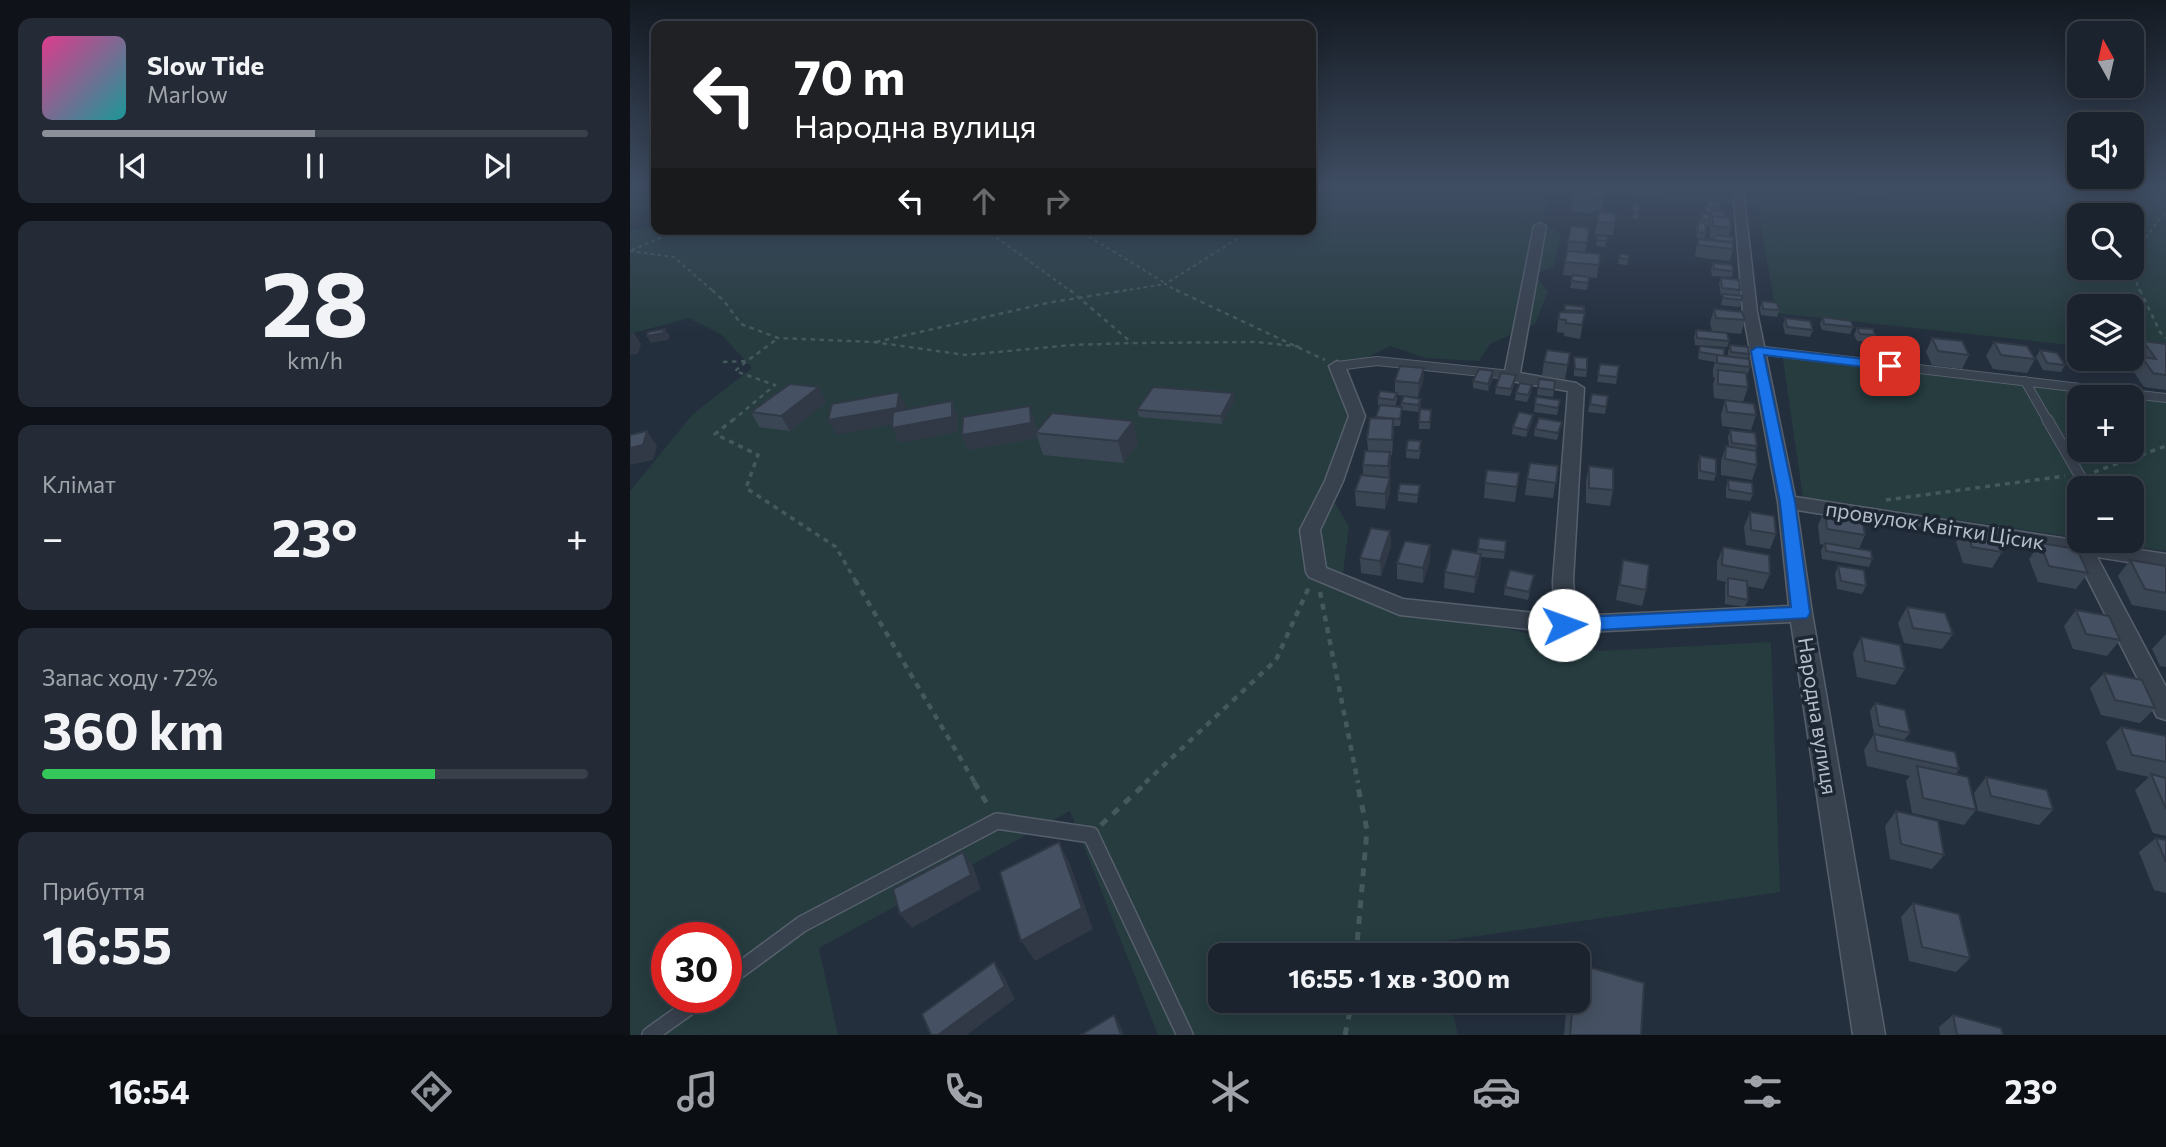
<!DOCTYPE html>
<html lang="uk">
<meta charset="utf-8">
<style>
body{margin:0;font-family:Commissioner,sans-serif;background:#242b36;color:#f1f3f6;height:100vh;display:flex;flex-direction:column;font-size:26px;white-space:nowrap}
*{box-sizing:border-box;margin:0}
p{font-size:23px;color:#a0a4aa}
.icon{flex:none;width:38px;height:38px;fill:none;stroke:currentColor;stroke-width:2;stroke-linecap:round;stroke-linejoin:round}
.map{position:relative;flex:1;overflow:hidden}
.details{display:flex;flex-direction:column;gap:18px;padding:18px;background:#0f1319;width:630px}
.details>*{flex:none}
.top-card{position:absolute;left:21px;top:21px;width:665px;height:214px;border-radius:14px;box-shadow:0 4px 18px #0003,0 0 0 2px #39404a;background:#202124;color:#fff;overflow:hidden}
.needle{width:46px;rotate:352deg}
.tools{position:absolute;left:1437px;top:21px;display:grid;gap:14px}
.tools a{display:grid;place-items:center;width:77px;height:77px;border-radius:14px;background:#1b232e;box-shadow:0 4px 18px #0003,0 0 0 2px #39404a;font-size:35px}
.speed{position:absolute;left:21px;top:922px;display:flex;gap:14px;font-size:35px;font-weight:700;text-align:center}
.speed>*{display:grid;place-content:center;width:91px;height:91px;border-radius:50%;background:#1b232e;box-shadow:0 4px 18px #0003,0 0 0 2px #39404a;line-height:1}
.speed .limit{border:10px solid #d22;background:#fff;color:#111}
.pin{position:absolute;display:grid;place-items:center;width:60px;height:60px;color:#fff;margin:-30px;border-radius:14px;box-shadow:0 4px 10px #0006}
.me{position:absolute;width:77px;margin:-38px;rotate:87deg;stroke-linejoin:round;filter:drop-shadow(0 0 5px #0008)}
.turn{display:flex;align-items:center;gap:24px;height:147px;padding:0 28px;font-size:32px}
.turn .icon{width:91px;height:91px;stroke-width:2.5}
.turn b{display:block;font-size:49px;line-height:60px}
.lanes{display:flex;align-items:center;height:66px;padding:0 28px;background:#0003;justify-content:center;gap:35px;direction:ltr}
.lanes .off{opacity:.35}
.big{font-size:52px;font-weight:700;line-height:1.1}
.details .card{flex:1;display:flex;flex-direction:column;justify-content:center;gap:10px;min-width:0;padding:0 24px;border-radius:14px;background:#242b36}
.details .dial{align-items:center;gap:0}
.dial b{font-size:91px;line-height:1}
.song{display:flex;align-items:center;gap:21px}
.cover{width:84px;height:84px;border-radius:10px;background:linear-gradient(135deg,hsl(330 70% 55%),hsl(180 70% 35%))}
.played{height:7px;border-radius:4px;background:linear-gradient(90deg,#8c9099 50%,#39404a 50%)}
.keys{display:flex;justify-content:space-around;direction:ltr}
.heat{display:flex;justify-content:space-between;align-items:center;font-size:38px;direction:ltr}
.charge{height:10px;border-radius:5px;background:linear-gradient(90deg,#34c759 72%,#39404a 0)}
.trip{position:absolute;left:578px;top:943px;width:382px;height:70px;border-radius:14px;background:#1b232e;box-shadow:0 4px 18px #0003,0 0 0 2px #39404a;font-weight:700;line-height:70px;text-align:center}
.dock{display:flex;height:112px;justify-content:space-around;align-items:center;background:#0b0e12;color:#a0a4aa}
.dock .icon{width:49px;height:49px}
.dock .on{color:#8c9099}
.dock b{font-size:32px;color:#f1f3f6}
main{display:flex;flex:1;min-height:0}
.map>svg:first-child{display:block}
.green{fill:#263c3f;fill-rule:evenodd}
.lines{fill:none;stroke-linecap:round;stroke-linejoin:round}
.lane-far3-casing{stroke:#565f6c;stroke-width:8}
.lane-far2-casing{stroke:#565f6c;stroke-width:10}
.lane-far1-casing{stroke:#565f6c;stroke-width:12}
.lane-casing{stroke:#565f6c;stroke-width:18}
.street-casing{stroke:#565f6c;stroke-width:3}
.path-far4{stroke:#44595c;stroke-width:2;stroke-dasharray:3.5 3.5;stroke-linecap:butt}
.path-far3{stroke:#44595c;stroke-width:2.5;stroke-dasharray:4.5 4.5;stroke-linecap:butt}
.path-far2{stroke:#44595c;stroke-width:3.5;stroke-dasharray:5 5;stroke-linecap:butt}
.path-far1{stroke:#44595c;stroke-width:4.5;stroke-dasharray:6 6;stroke-linecap:butt}
.path{stroke:#44595c;stroke-width:5;stroke-dasharray:8 8;stroke-linecap:butt}
.lane-far3{stroke:#38414e;stroke-width:6}
.lane-far2{stroke:#38414e;stroke-width:8}
.lane-far1{stroke:#38414e;stroke-width:10}
.lane{stroke:#38414e;stroke-width:15}
.street{fill:#38414e;fill-rule:evenodd}
.wall{fill:#3b4654}
.shaded-wall{fill:#303945}
.building{fill:#455162;stroke:#303945;stroke-width:2}
.route{fill:#1a73e8;stroke:#114b97;stroke-width:2}
.labels{text-anchor:middle;stroke-width:7;stroke-linejoin:round;paint-order:stroke}
.street-label{font-size:21px;fill:#b4bcc9;stroke:#1d2633}
</style>
<main>
<section class="details">
<div class="card">
<div class="song"><i class="cover"></i><div><b>Slow Tide</b><p>Marlow</p></div></div>
<div class="played"></div>
<div class="keys"><svg class="icon" aria-label="previous" viewBox="0 0 24 24"><path d="M18 5L8 12l10 7zM5 5v14"/></svg><svg class="icon" aria-label="pause" viewBox="0 0 24 24"><path d="M8 5v14M16 5v14"/></svg><svg class="icon" aria-label="next" viewBox="0 0 24 24"><path d="M6 5l10 7-10 7zM19 5v14"/></svg></div>
</div>
<div class="card dial"><b>28</b><p>km/h</p></div>
<div class="card"><p>Клімат</p>
<div class="heat"><a>−</a><b class="big">23°</b><a>+</a></div>
</div>
<div class="card"><p>Запас ходу · 72%</p><b class="big">360 km</b><div class="charge"></div></div>
<div class="card"><p>Прибуття</p><b class="big">16:55</b></div>
</section>
<div class="map">
<svg width="1536" height="1035" viewBox="0 0 1536 1035">
<rect width="100%" height="100%" fill="#242f3e"/>
<path class="green" d="M0 188H26V211L0 214Z
M681 188H1536V355L1502 351V306H1449V346L1146 313 1128 207 919 190 913 223 931 235 923 267 904 274 918 292 905 324 860 344 849 361 795 358 760 346 705 373 721 417 695 487 719 526 711 589 970 651 1141 642 1150 892 807 942 810 955 590 956V1001H820L828 1035H528L440 811 189 948 208 1035H0V491L63 414 122 368 92 335 59 318 0 334V230L26 227 681 229ZM1449 215H1502V268H1449ZM37 938H96V998H37Z
M1152 353 1536 398V551L1466 541H1502V488H1449V538L1173 497ZM1449 397H1502V450H1449Z"/>
<g class="lines">
<g class="lane-far3-casing">
<path id="lane-far3" d="M1218 188 1251 191 1259 188"/>
</g>
<g class="lane-far2-casing">
<path id="lane-far2" d="M1127 350 1536 398
M707 366 747 361 881 375
M1395 381 1418 421"/>
</g>
<g class="lane-far1-casing">
<path id="lane-far1" d="M1417 419 1457 488
M1487 541 1496 555"/>
</g>
<g class="lane-casing">
<path id="lane" d="M96 980 172 924 367 821 461 835 555 1035
M20 1035 72 998"/>
</g>
<g class="street-casing">
<path id="street" d="M1103 188H1113L1127 312 1165 497 1536 554V568L1467 557 1536 687V720L1527 717 1445 554 1167 510 1182 613 1255 1035H1223L1161 622 935 633 770 615 679 577 676 572 670 530 695 481 719 416 699 366 707 361 715 366 735 416 713 481 690 530 696 568 773 599 924 615 923 581 938 391 882 381 874 376 904 226 910 223 916 226 890 373 946 383 954 388 943 581 946 616 1159 606 1148 502 1113 312Z"/>
</g>
<path class="path-far4" d="M0 191 8 188
M681 194 695 188
M355 229 442 292
M447 229 535 283
M2 250 51 229
M0 251 44 257 84 292
M486 292 535 284
M549 292 535 284 623 229
M1510 292 1507 285 1513 241 1536 211"/>
<path class="path-far3" d="M82 290 94 301 111 324 148 338 243 342 336 355 442 345 502 343 627 342 671 347
M440 290 502 343
M546 290 695 360
M1510 290 1530 332 1536 338
M246 342 417 303 497 290
M93 362 117 361 147 339
M102 421 145 385 105 371 117 361"/>
<path class="path-far2" d="M104 419 85 434 128 455 116 488 206 547 226 582
M1464 472 1536 446
M1256 500 1435 476"/>
<path class="path-far1" d="M225 580 345 783
M690 592 728 783
M515 783 646 660 679 587"/>
<path class="path" d="M344 782 359 807
M471 825 517 782
M726 956 737 830 727 782
M715 1035 722 1001"/>
<use href="#lane-far3" class="lane-far3"/>
<use href="#lane-far2" class="lane-far2"/>
<use href="#lane-far1" class="lane-far1"/>
<use href="#lane" class="lane"/>
<use href="#street" class="street"/>
</g>
<path class="wall" d="M944 188 974 199 972 211 964 210 963 213 941 212Z
M1077 200 1090 207 1089 211 1101 228 1098 237 1103 249 1100 261 1065 257 1068 239 1083 241 1084 239 1080 238V228L1081 222H1080L1079 226 1075 225 1076 233 1074 239 1067 238 1066 228 1068 222H1070L1071 213 1080 219 1082 212 1075 211Z
M1003 205 1009 213 1008 219 1002 218Z
M969 212 985 223 983 235 965 234Z
M941 226 959 228 955 253 970 254 967 278 953 277 958 284 957 290 940 288 943 276 933 275Z
M967 236 977 237 975 247 966 246Z
M990 254 999 255 997 265 988 264Z
M1083 263 1103 271 1102 277 1082 276 1081 270Z
M1091 278 1110 290 1109 295 1112 300 1110 307 1091 305 1093 295H1091L1089 284Z
M1132 301 1149 310 1147 317 1131 315 1130 308Z
M935 305 954 307V313H955L950 339 934 336V333L927 332 928 319 934 312Z
M1084 309 1115 320 1111 334 1082 331 1080 323Z
M1193 317 1223 327 1220 334 1192 330 1190 324Z
M1155 318 1183 330 1180 337 1155 334 1153 325Z
M1227 328 1245 335 1242 342 1227 341 1224 335Z
M1066 330 1099 341 1097 347 1065 345 1064 337Z
M1302 338 1339 355 1332 369 1302 365 1296 352Z
M1513 341 1536 344V390L1514 387 1503 371 1509 362 1504 354Z
M1364 342 1405 359 1397 373 1363 369 1356 356Z
M1100 345 1119 354 1118 359 1120 367 1116 378 1118 387 1113 402 1084 398 1083 384 1085 378 1083 377V369L1085 362 1068 359 1070 346 1094 356 1098 357V352Z
M1410 350 1435 365 1431 372 1413 370 1406 357Z
M940 353 935 379 912 376 914 362Z
M944 357 957 370 956 377 944 376Z
M970 364 989 366 986 384 967 382Z
M794 368 793 382 788 397 767 395V400L765 406 771 407V403L791 399V406L788 412 772 410 770 426H764L762 455H761L759 478 760 493 755 509 726 506 725 491 733 475V465L738 451 737 439 746 418 749 406 748 405V398L765 393V381Z
M863 371V378L858 391 843 388V381Z
M886 375 885 382 880 396 865 394 866 387Z
M909 379 925 381 923 397 907 395Z
M902 385 901 392 897 402 885 400 886 393Z
M962 394 978 396 975 414 958 412Z
M906 397 930 400 927 415 904 412Z
M605 400 592 424 509 417 507 410Z
M1095 400 1126 415 1121 430 1092 426 1091 415Z
M197 402 160 431 129 427 121 412Z
M801 410 800 429H789V422Z
M903 415 902 422 896 437 882 434 883 427Z
M405 420 406 432 503 421 508 443 494 463 413 455 406 433V438L338 450 332 435Z
M932 422 927 440 904 436 905 429Z
M1100 430 1127 446 1125 451 1127 465 1122 480 1091 475V461L1096 446 1099 447 1098 437Z
M791 449 789 459 776 458V450Z
M1070 456 1086 474 1084 481 1068 479V464Z
M928 466 923 498 895 495 897 479Z
M959 466 983 490 980 506 956 503V481Z
M889 473 885 502 854 498 855 483Z
M1098 480 1123 494 1120 501 1096 498V487Z
M790 485 787 503 768 501V493Z
M1195 510 1235 535 1229 549 1242 559 1239 567 1192 559 1191 550 1194 545 1190 544 1188 525Z
M1120 512 1146 534 1140 549 1116 545 1114 527Z
M1335 526 1372 552 1362 568 1333 563 1326 542Z
M760 531 761 546 751 576 731 573 730 558Z
M849 538 876 541 874 559 851 557 850 569 844 593 814 588 815 572 847 553Z
M1410 543 1458 573 1446 589 1408 582 1399 559Z
M800 545V560L793 583 767 579V563Z
M1093 547 1140 574 1133 589 1117 586 1118 600 1115 607 1095 604V585L1096 582 1087 580V562Z
M993 560 1016 590 1012 606 986 600 990 576Z
M1500 560 1536 566V611L1502 605 1488 576Z
M1208 566 1236 586 1232 594 1207 589 1205 574Z
M904 575 898 600 874 595 875 587Z
M1277 607 1323 634 1312 649 1274 643 1268 623Z
M1446 610 1490 640 1477 656 1443 649 1434 626Z
M1536 634V667L1530 666 1522 649Z
M1231 637 1275 669 1265 685 1227 677 1223 653Z
M1474 673 1525 708 1510 723 1471 715 1460 688Z
M1245 703 1280 733 1274 740 1244 734 1240 711Z
M1491 727 1536 736V836L1523 833 1505 790 1519 777 1487 770 1476 742Z
M1244 734 1329 769 1326 774 1346 810 1334 825 1282 813 1276 781 1280 776 1237 766 1234 750Z
M1356 777 1423 810 1409 825 1348 811 1344 793Z
M1266 811 1314 855 1302 869 1260 859 1255 826Z
M1526 838 1536 840V893L1524 890 1509 852Z
M1283 903 1340 958 1326 972 1279 961 1271 917Z
M948 964 1011 1035H934L937 1001H947Z
M1323 1015 1373 1035H1310L1309 1027Z"/>
<path class="shaded-wall" d="M35 329 40 336 38 340 21 343 17 336Z
M2 330 11 344 8 354 0 355V336Z
M794 368 793 382 788 397 789 383Z
M863 371V378L858 391V384Z
M189 387 197 402 160 431 151 416Z
M269 392 276 406 274 422 206 435 198 420Z
M603 393 605 400 592 424 591 416Z
M791 399V406L788 412V405Z
M322 401 328 416V432L269 443 262 428Z
M400 406 405 420 406 438 338 450 332 435Z
M903 415 902 422 896 437 897 430Z
M503 421 508 443 494 463 488 441Z
M17 431 27 446 23 460 0 465V448Z
M760 452 761 467 759 482 758 466Z
M760 478V493L755 509V494Z
M760 531 761 546 751 576 750 561Z
M800 545V560L793 583V568Z
M851 554 850 569 844 593 845 577Z
M429 842 440 864 463 929 405 961 391 941Z
M333 852 343 866 351 889 282 928 270 914Z
M364 962 374 976 385 999 337 1035H308Z
M484 1015 491 1027 494 1035H491Z"/>
<path class="building" d="M944 188 975 189 974 199H965V201L943 200Z
M1077 200 1090 202V207L1077 206Z
M1003 205H1009V213L1003 212Z
M1082 210 1095 212 1094 217 1081 216Z
M969 212 986 214 985 223 967 222Z
M1071 213 1079 214 1080 220 1072 219Z
M1083 216 1100 218 1101 228 1083 226Z
M1068 222 1075 223 1076 233 1068 232Z
M941 226 959 228 957 243 938 241Z
M1085 235 1103 237V242L1084 240Z
M967 236 977 237 976 241 967 240Z
M1068 239 1103 243V249L1068 245Z
M937 251 970 254 969 265 935 262Z
M990 254 999 255 998 259 990 258Z
M1083 263 1102 265 1103 271 1084 269Z
M943 275 959 277 958 283 941 281Z
M1091 278 1109 280 1110 290 1092 288Z
M1093 294 1112 296V300L1093 298Z
M1132 301 1147 303 1149 310 1133 309Z
M935 305 954 307V311L935 310Z
M1084 309 1112 312 1115 320 1086 318Z
M930 312 955 313 952 325 936 323V320L928 319Z
M1193 317 1221 321 1223 327 1194 324Z
M1155 318 1180 321 1183 330 1157 327Z
M1227 328 1243 329 1245 335 1230 334Z
M35 329 33 333 17 336 18 332Z
M1066 330 1097 333 1099 341 1067 338Z
M1302 338 1332 341 1339 355 1308 351Z
M1513 341 1536 344V375L1523 373 1512 357 1526 359Z
M1364 342 1397 346 1405 359 1371 355Z
M1100 345 1118 347 1119 354 1101 352Z
M1070 346 1094 349V356L1069 352Z
M917 350 940 353 938 365 914 362Z
M1410 350 1427 353 1435 365 1417 363Z
M1087 355 1119 359 1120 367 1087 363Z
M944 357 957 358V370L945 369Z
M970 364 989 366 987 377 968 375Z
M770 366 794 368 789 383 765 381Z
M849 369 863 371 858 384 843 381Z
M1088 370 1116 373 1118 387 1088 384Z
M871 373 886 375 881 389 866 387Z
M909 379 925 381 924 390 908 388Z
M890 383 902 385 898 395 886 393Z
M160 384 189 387 151 416 121 412Z
M523 387 603 393 591 416 507 410Z
M750 391 767 393 764 400 748 398Z
M269 392 267 408 198 420 202 404Z
M962 394 978 396 976 407 960 404Z
M774 396 791 399 788 405 771 403Z
M906 397 930 400 928 408 905 404Z
M1095 400 1124 404 1126 415 1097 412Z
M322 401V417L262 428 263 412Z
M750 405 772 407 770 419 746 417Z
M400 406 401 423 332 435 333 417Z
M790 409 801 410 800 422H789Z
M889 412 903 415 897 430 883 427Z
M422 413 503 421 488 441 405 433Z
M740 418 763 419 762 440 737 439Z
M909 418 932 422 928 433 905 429Z
M1100 430 1125 433 1127 446 1102 443Z
M17 431 13 445 0 448V435Z
M778 440 791 441 789 451 776 450Z
M1096 446 1126 451 1127 465 1095 459Z
M735 451 760 452 758 466 733 465Z
M1070 456 1086 459V474L1070 471Z
M900 463 928 466 926 483 897 479Z
M959 466 983 469V490L959 488Z
M857 470 889 473 887 487 855 483Z
M731 475 760 478 755 494 725 491Z
M1098 480 1122 483 1123 494 1099 490Z
M770 484 790 485 788 495 768 493Z
M1195 510 1232 516 1235 535 1197 529Z
M1120 512 1144 516 1146 534 1121 530Z
M1335 526 1365 531 1372 552 1342 547Z
M741 528 760 531 750 561 730 558Z
M849 538 876 541 875 552 848 549Z
M775 541 800 545 793 568 767 563Z
M1195 543 1241 551 1242 559 1196 551Z
M1410 543 1447 549 1458 573 1419 566Z
M1093 547 1139 555 1140 574 1092 565Z
M822 549 851 554 845 577 815 572Z
M993 560 1019 565 1016 590 990 585Z
M1500 560 1536 566V593L1515 589Z
M1208 566 1234 570 1236 586 1211 581Z
M880 570 904 575 899 592 875 587Z
M1098 578 1117 581 1118 600 1098 596Z
M1277 607 1315 613 1323 634 1283 628Z
M1446 610 1479 616 1490 640 1456 634Z
M1231 637 1270 645 1275 669 1235 661Z
M1474 673 1512 680 1525 708 1485 700Z
M1245 703 1275 710 1280 733 1249 726Z
M1491 727 1536 736V762L1502 755Z
M1244 734 1325 752 1329 769 1247 751Z
M1287 766 1338 777 1346 810 1293 798Z
M1521 774 1536 778V809Z
M1356 777 1417 790 1423 810 1361 796Z
M1266 811 1308 821 1314 855 1271 844Z
M1526 838 1536 840V862Z
M429 842 452 908 391 941 370 872Z
M333 852 341 875 270 914 263 889Z
M1283 903 1329 914 1340 958 1292 947Z
M364 962 375 986 308 1035H301L292 1014Z
M948 964 1014 983 1011 1035H940L943 1001H947Z
M484 1015 491 1035H451Z
M1323 1015 1371 1028 1373 1035H1327Z"/>
<linearGradient id="sky" x2="0" y2="1"><stop stop-color="#141a22"/><stop offset="0.56" stop-color="#3f4d63"/><stop offset="1" stop-color="#3f4d63" stop-opacity="0"/></linearGradient>
<rect width="1536" height="333" fill="url(#sky)"/>
<path class="route" d="M1127 347 1260 362 1266 366 1260 370 1134 355 1165 502 1180 613 1177 618 934 632 928 630 925 625 928 620 934 618 1161 607 1150 502 1121 351Z"/>
<g class="labels">
<g class="street-label">
<text transform="translate(1305 526) rotate(9)" y="7">провулок Квітки Цісик</text>
<text transform="translate(1187 716) rotate(81)" y="7">Народна вулиця</text>
</g>
</g>
</svg>
<div class="tools">
<a><svg class="needle" viewBox="-14 -14 28 28"><path d="M0-13l5 13h-10z" fill="#e53935"/><path d="M0 13l5-13h-10z" fill="#a0a4aa"/></svg></a>
<a><svg class="icon" aria-label="sound" viewBox="0 0 24 24"><path d="M4 9h4l5-4v14l-5-4H4zM17 9q2 3 0 6"/></svg></a>
<a><svg class="icon" aria-label="search" viewBox="0 0 24 24"><circle cx="10" cy="10" r="6"/><path d="M15 15l6 6"/></svg></a>
<a><svg class="icon" aria-label="layers" viewBox="0 0 24 24"><path d="M12 4l9 5-9 5-9-5zM3 14l9 5 9-5"/></svg></a>
<a>+</a>
<a>−</a>
</div>
<div class="speed"><div class="limit">30</div></div>
<div class="pin" style="left:1260px;top:366px;background:#d93025"><svg class="icon" aria-label="arrive" viewBox="0 0 24 24"><path d="M6 21V4h12l-3 4 3 4H6"/></svg></div>
<svg class="me" style="left:934px;top:625px" viewBox="-20 -20 40 40"><circle r="19" fill="#fff"/><path d="M0-13L10 11 0 6-10 11z" fill="#1a73e8"/></svg>
<div class="trip">16:55 · 1 хв · 300 m</div>
<div class="top-card">
<div class="turn"><svg class="icon" aria-label="left" viewBox="0 0 24 24"><path d="M17 20v-9H6M10 6l-5 5 5 5"/></svg><div><b>70 m</b>Народна вулиця</div></div>
<div class="lanes"><svg class="icon" aria-label="left" viewBox="0 0 24 24"><path d="M17 20v-9H6M10 6l-5 5 5 5"/></svg><svg class="icon off" aria-label="ahead" viewBox="0 0 24 24"><path d="M12 20V5M6 11l6-6 6 6"/></svg><svg class="icon off" aria-label="right" viewBox="0 0 24 24"><path d="M7 20v-9h11M14 6l5 5-5 5"/></svg></div>
</div>
</div>
</main>
<nav class="dock">
<b>16:54</b>
<svg class="icon on" aria-label="directions" viewBox="0 0 24 24"><path d="M12 3l9 9-9 9-9-9zM9 14v-3h6M13 9l2 2-2 2"/></svg>
<svg class="icon" aria-label="music" viewBox="0 0 24 24"><path d="M9 18V5l10-2v13"/><circle cx="6" cy="18" r="3"/><circle cx="16" cy="16" r="3"/></svg>
<svg class="icon" aria-label="phone" viewBox="0 0 24 24"><path d="M5 4h4l2 5-3 2q2 4 5 5l2-3 5 2v4C11 20 4 13 5 4z"/></svg>
<svg class="icon" aria-label="climate" viewBox="0 0 24 24"><path d="M12 3v18M4 7l16 10M4 17L20 7"/></svg>
<svg class="icon" aria-label="car" viewBox="0 0 24 24"><path d="M5 17H2v-5l4-1 3-4h7l3 4 3 1v5h-3M9 17h6M6 11h13"/><circle cx="7" cy="17" r="2"/><circle cx="17" cy="17" r="2"/></svg>
<svg class="icon" aria-label="filters" viewBox="0 0 24 24"><path d="M4 7h16M4 17h16"/><circle cx="9" cy="7" r="2"/><circle cx="15" cy="17" r="2"/></svg>
<b>23°</b>
</nav>
